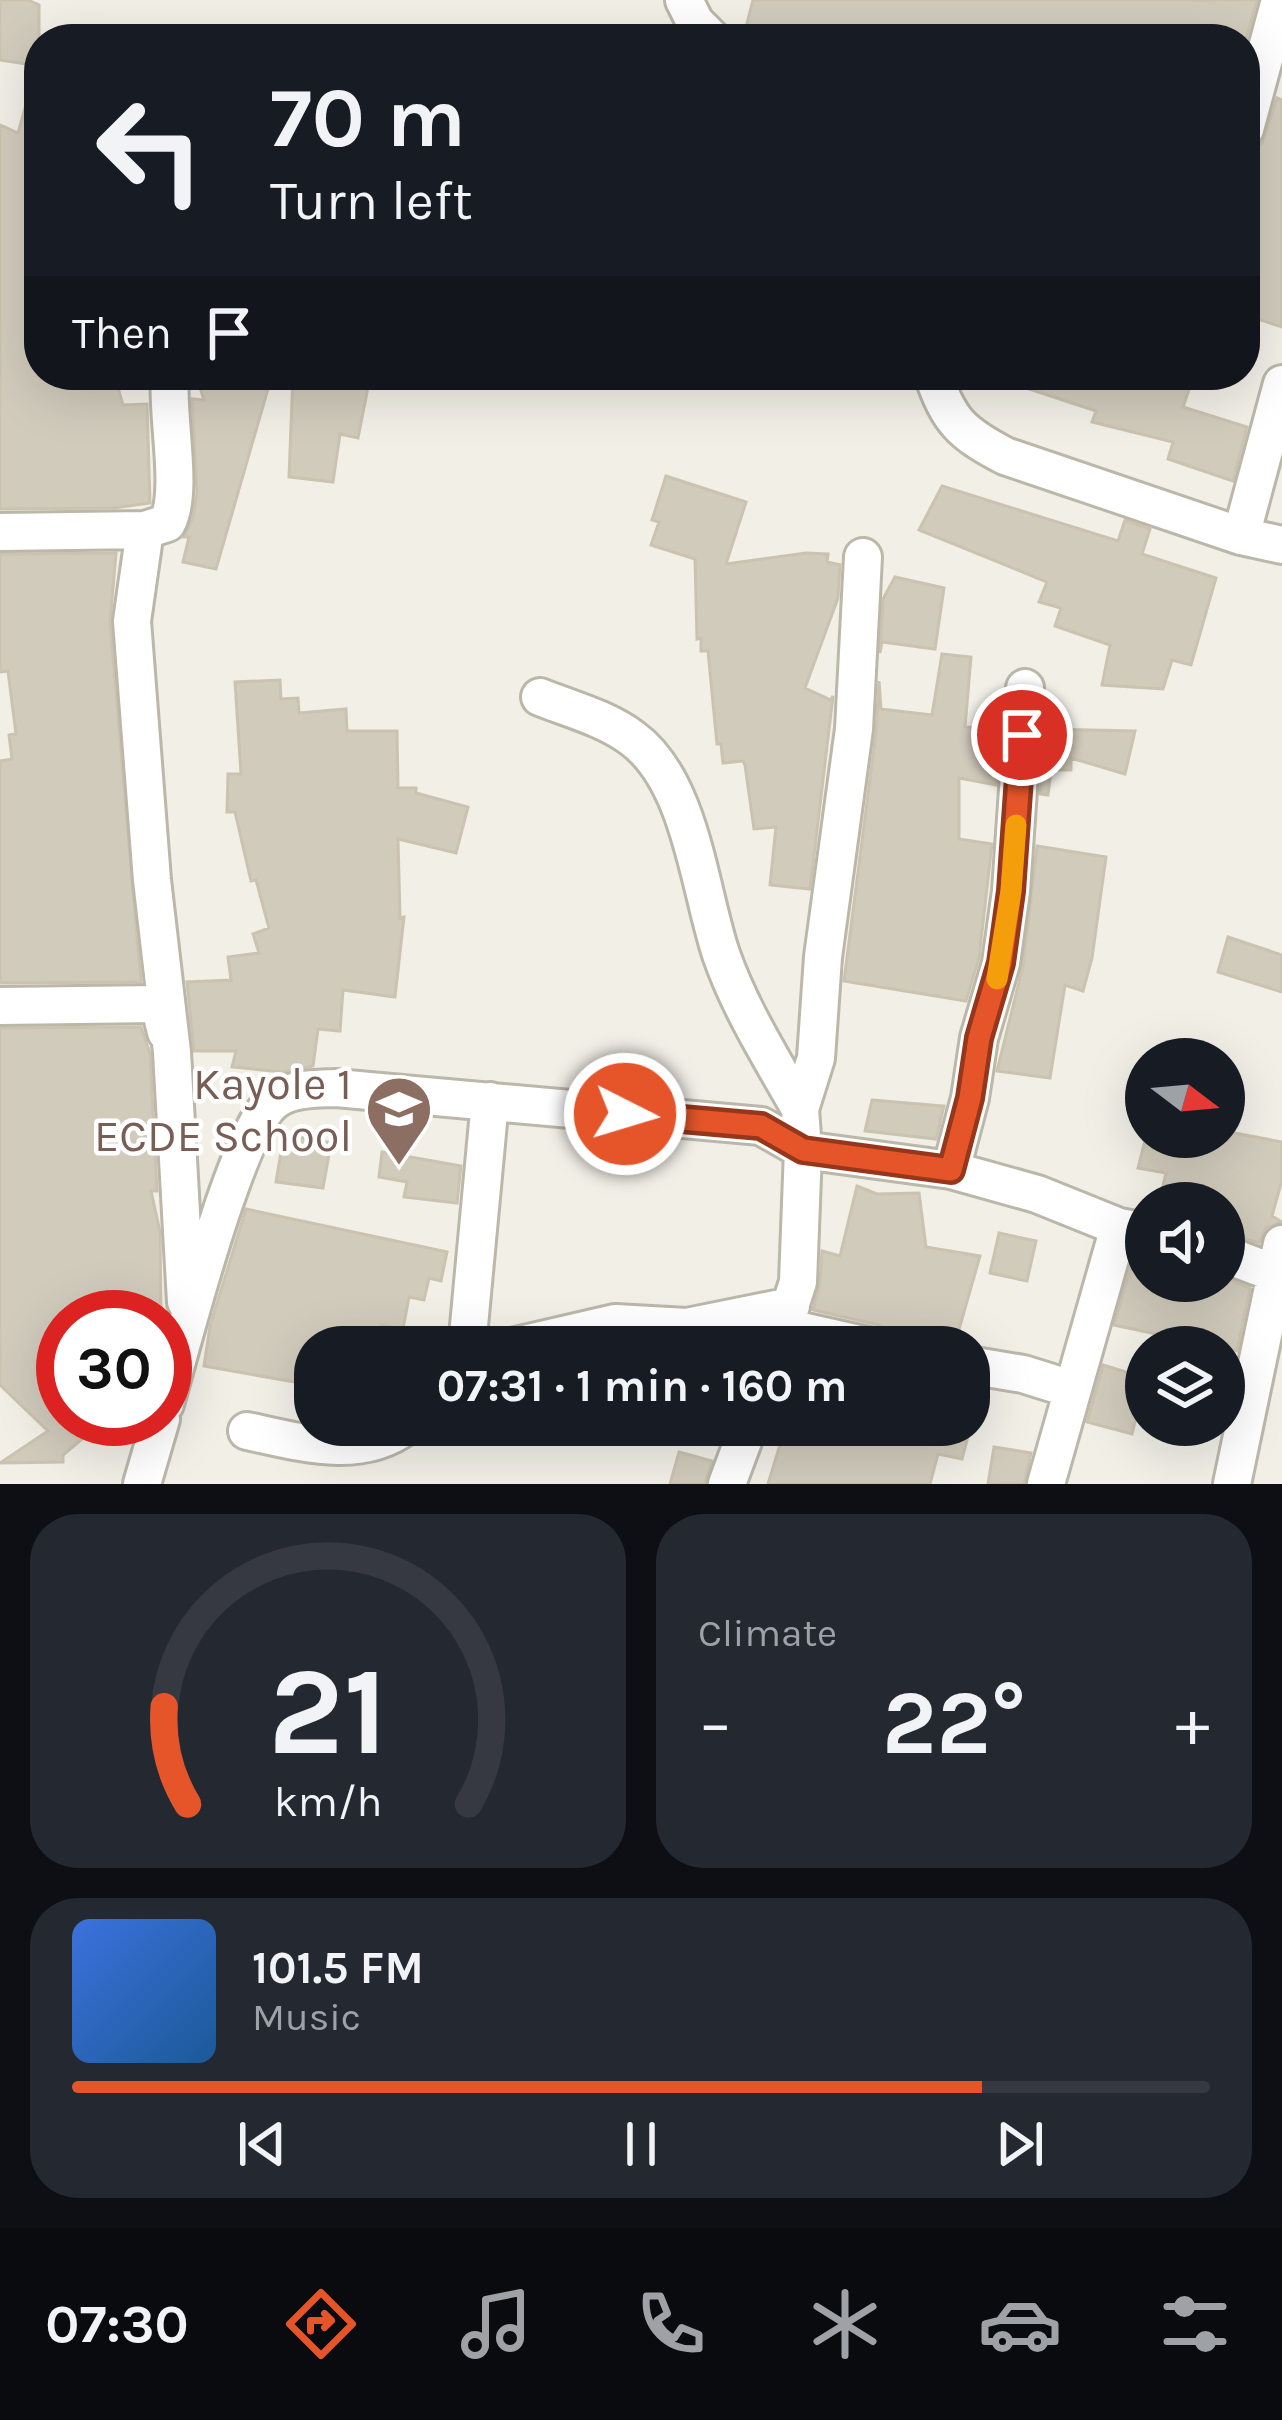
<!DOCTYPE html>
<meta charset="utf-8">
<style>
body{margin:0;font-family:Karla,sans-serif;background:#242831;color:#f1f3f6;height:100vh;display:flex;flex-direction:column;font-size:45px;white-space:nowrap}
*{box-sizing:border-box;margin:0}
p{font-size:39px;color:#9ea1a6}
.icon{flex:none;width:66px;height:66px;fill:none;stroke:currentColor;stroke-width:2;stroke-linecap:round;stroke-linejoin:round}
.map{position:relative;height:1484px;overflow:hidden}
.sheet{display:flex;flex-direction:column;gap:30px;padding:30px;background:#0d0f14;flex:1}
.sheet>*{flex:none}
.banner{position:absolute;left:24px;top:24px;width:1236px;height:366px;border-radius:48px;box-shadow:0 12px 48px #0002;background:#171b24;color:#f1f3f6;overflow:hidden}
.needle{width:78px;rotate:106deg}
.buttons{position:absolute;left:1125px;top:1038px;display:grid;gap:24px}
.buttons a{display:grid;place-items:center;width:120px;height:120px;border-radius:50%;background:#171b24;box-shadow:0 12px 48px #0002;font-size:60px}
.speed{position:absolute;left:36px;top:1290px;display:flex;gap:24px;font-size:60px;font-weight:700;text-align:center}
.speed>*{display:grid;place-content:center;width:156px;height:156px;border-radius:50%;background:#171b24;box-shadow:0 12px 48px #0002;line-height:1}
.speed .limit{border:18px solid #d22;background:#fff;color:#111}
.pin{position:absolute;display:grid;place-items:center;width:102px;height:102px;color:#fff;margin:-51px;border:6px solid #fff;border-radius:50%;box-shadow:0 3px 12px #0007}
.me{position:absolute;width:132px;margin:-66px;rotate:95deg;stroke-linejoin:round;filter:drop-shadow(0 0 9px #0008)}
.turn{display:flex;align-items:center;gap:42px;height:252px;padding:0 48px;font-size:54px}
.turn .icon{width:156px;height:156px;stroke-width:2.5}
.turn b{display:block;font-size:84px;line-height:102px}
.then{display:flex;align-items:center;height:114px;padding:0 48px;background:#0003;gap:24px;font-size:45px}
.big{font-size:90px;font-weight:700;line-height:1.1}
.sheet .card{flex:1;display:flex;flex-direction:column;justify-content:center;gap:18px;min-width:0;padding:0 42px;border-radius:48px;background:#242831}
.sheet .dial{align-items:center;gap:0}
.dial svg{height:312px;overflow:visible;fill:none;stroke:#363941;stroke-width:7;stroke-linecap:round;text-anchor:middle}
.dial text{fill:#f1f3f6;stroke:none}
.song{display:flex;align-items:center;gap:36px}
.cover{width:144px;height:144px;border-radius:18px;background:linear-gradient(135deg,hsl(220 70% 55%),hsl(210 70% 35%))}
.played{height:12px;border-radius:6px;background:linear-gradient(90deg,#e55529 80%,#363941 80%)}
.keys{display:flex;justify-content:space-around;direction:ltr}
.heat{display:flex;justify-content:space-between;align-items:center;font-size:66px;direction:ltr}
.sheet .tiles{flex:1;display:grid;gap:30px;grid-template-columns:1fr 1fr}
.card:last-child{grid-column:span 2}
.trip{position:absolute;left:294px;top:1326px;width:696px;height:120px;border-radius:48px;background:#171b24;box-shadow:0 12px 48px #0002;font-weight:700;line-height:120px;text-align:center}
.tab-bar{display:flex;height:192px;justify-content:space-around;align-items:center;background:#090b0e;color:#9ea1a6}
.tab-bar .icon{width:84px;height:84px}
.tab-bar .selected{color:#e55529}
.tab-bar b{font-size:54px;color:#f1f3f6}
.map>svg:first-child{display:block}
.building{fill:#d1cbbc;stroke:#cbc3b0;stroke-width:3}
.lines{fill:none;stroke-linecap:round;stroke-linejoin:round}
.street-casing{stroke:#bbb7a9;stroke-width:42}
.street{stroke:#fff;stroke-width:36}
.route-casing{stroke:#95371b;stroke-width:30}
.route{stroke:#e55529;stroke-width:21}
.slow{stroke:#f59e0b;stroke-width:21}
.labels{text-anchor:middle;stroke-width:9;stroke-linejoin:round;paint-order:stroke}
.education-label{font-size:45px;fill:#785e54;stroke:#fff;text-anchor:end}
</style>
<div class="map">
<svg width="1282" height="1484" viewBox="0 0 1282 1484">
<rect width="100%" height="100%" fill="#f1efe6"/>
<path class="building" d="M0 0H28L39 5V66L0 60Z
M753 0H1257L1246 39H743Z
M31 87 39 88V375H103L107 383 116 381 123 405 147 404 150 503 114 508 0 509V125L18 133Z
M1277 98 1282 100V327L1245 315V151L1262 144Z
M221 375H272L216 569 183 562 189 537H184L193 517 197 493 192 399 204 400 199 384Z
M293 375H354L369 382 358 438 340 434 333 482 289 477Z
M1003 375H1194L1183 407 1247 427 1233 481 1168 459 1173 442 1092 422 1096 411 1002 380Z
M666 476 746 502 726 564 806 553 828 554 827 562 840 565 838 598 805 688 831 700 833 696 810 889 770 885 776 827 754 829 745 765 743 761 723 763 721 744H717L708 651H701V638L697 639 695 559 651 545 659 522 652 520Z
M942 486 1118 541 1125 520 1150 529 1142 554 1216 578 1191 665 1172 660 1163 689 1102 685 1110 645 1055 626 1061 608 1039 602 1047 582 919 530Z
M116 553 110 623 141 982 0 983V761L12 759 9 735 16 734 8 671 0 672V554Z
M895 577 944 588 935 649 882 642 880 653 883 599Z
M942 654 971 657 965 727 1000 728 996 785 959 778V839L992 844 979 958 966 1001 844 981 876 732 879 681 881 709 932 715Z
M280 680 281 699 298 698 299 713 346 709 347 731H397L398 788H416V793L468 807 456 853 398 839 400 918 404 917 395 997 343 990 340 1031 318 1029 313 1066 283 1072 232 1067 236 1051H194L187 982 231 980 228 957 259 953 253 934 269 928 256 880 251 881 235 812H227L228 774H241L235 682Z
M1045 729 1135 731 1125 774 1071 758V770H1051L1048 795 1040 794Z
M1037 846 1106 857 1092 958 1083 991 1065 985 1050 1078 997 1071 1023 966Z
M1228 937 1282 955V992L1218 972Z
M141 1027 150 1054 157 1191H151L160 1232 161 1317 109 1313V1317H63V1359L55 1365 63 1379V1419H106L63 1455V1462L0 1463 48 1431 0 1385V1028Z
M872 1100 944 1106 936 1139 865 1131Z
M1224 1131 1282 1142V1180L1272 1216 1282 1222 1266 1228 1259 1243 1224 1232V1203H1171L1175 1189 1163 1186 1166 1173 1138 1168 1146 1137H1224Z
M284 1134 331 1143 323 1188 276 1182Z
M382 1152 461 1166 457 1203 404 1197 407 1182 379 1177Z
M857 1186 877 1194 919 1193 926 1247 980 1256 954 1347 898 1338 895 1347 889 1331 879 1325 813 1310 820 1283 822 1251 840 1256Z
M246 1209 447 1252 441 1281 429 1278 424 1300 409 1297 403 1329 381 1325 377 1347H315V1355L304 1353 300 1383 204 1366 210 1326Z
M999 1233 1036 1241 1027 1281 990 1273Z
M1135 1253 1146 1254V1281L1224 1278 1250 1288 1237 1351 1114 1325Z
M1103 1365 1146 1378 1132 1434 1087 1422Z
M786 1425H971L962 1459 938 1454 930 1484H768Z
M994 1447 1031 1453 1024 1484H988Z
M679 1452 712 1461 705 1484H670Z"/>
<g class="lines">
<g class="street-casing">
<path id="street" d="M684 0 695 22 712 39
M1245 129 1280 0
M933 375C949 421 961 433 1005 456L1241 536 1282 545
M145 530 167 523C184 492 166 415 170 375
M0 532 145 530 132 621 152 880 172 1052 186 1302
M1241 536 1282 384
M540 697C570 709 605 718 632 738 691 781 699 888 721 954 740 1009 772 1059 800 1109
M0 1006 159 1004 166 1032
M951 1170 970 1098 979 1038 1001 963 1011 891 1025 688
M1224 1254 1282 1276
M784 1327 873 1347
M467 1347 490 1101
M511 1347 615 1323 687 1327 791 1306
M777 1347 798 1282 803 1150 800 1109 816 1058 823 957 854 729 863 557
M969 1365 1023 1374 1071 1389
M165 1404C181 1349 236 1130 274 1101 291 1088 315 1089 336 1088L761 1126 803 1150 951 1170 1037 1194 1119 1227 1146 1232
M247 1431C299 1442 361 1461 407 1425
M142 1484 161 1419
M727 1484 749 1425
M1046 1484 1119 1227
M1232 1484 1282 1244"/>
</g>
<use href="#street" class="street"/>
</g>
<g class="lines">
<g class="route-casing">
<path id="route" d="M625 1114 761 1126 803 1150 951 1170 970 1098 979 1038 1001 963 1011 891 1022 735"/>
</g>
<use href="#route" class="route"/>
<path class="slow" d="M997 979 1011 891 1016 825"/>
</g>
<defs>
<g id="school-pin" transform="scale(3.45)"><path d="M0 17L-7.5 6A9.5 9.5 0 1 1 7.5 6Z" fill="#8d6e63" stroke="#fff"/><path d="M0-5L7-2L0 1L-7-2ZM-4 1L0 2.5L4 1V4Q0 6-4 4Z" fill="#fff"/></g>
</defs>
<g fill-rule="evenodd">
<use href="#school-pin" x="399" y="1109"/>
</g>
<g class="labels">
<g class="education-label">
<text x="352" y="1099">Kayole 1<tspan x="352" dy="52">ECDE School</tspan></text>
</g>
</g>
</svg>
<div class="buttons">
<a><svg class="needle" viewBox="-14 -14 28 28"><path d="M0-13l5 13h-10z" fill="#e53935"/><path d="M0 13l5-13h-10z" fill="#9ea1a6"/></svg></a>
<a><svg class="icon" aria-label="sound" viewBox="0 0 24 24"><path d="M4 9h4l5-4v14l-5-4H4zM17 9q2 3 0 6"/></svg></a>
<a><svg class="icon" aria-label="layers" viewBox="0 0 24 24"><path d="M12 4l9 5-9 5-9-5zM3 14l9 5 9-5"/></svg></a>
</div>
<div class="speed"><div class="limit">30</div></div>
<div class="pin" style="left:1022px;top:735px;background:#d93025"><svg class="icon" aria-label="arrive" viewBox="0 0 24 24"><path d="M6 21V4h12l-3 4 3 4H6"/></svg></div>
<svg class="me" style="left:625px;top:1114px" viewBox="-20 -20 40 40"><circle r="17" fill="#e55529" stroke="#fff" stroke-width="3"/><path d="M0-11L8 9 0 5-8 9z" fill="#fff"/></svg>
<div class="trip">07:31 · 1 min · 160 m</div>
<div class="banner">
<div class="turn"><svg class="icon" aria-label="left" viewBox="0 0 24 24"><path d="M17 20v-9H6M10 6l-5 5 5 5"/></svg><div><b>70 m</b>Turn left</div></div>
<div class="then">Then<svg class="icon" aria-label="arrive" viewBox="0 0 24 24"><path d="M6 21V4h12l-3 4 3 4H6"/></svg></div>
</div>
</div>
<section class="sheet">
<div class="tiles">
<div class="card dial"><svg viewBox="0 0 100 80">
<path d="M14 69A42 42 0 1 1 86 69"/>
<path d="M14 69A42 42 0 0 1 8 44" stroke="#e55529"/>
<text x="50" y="56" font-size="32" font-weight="700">21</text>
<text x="50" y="72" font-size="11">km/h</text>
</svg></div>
<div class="card"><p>Climate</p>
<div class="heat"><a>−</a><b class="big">22°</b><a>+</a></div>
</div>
<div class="card">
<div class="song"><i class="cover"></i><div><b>101.5 FM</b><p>Music</p></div></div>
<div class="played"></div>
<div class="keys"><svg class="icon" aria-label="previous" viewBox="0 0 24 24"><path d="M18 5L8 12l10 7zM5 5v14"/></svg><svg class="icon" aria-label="pause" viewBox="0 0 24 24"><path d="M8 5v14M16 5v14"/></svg><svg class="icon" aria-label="next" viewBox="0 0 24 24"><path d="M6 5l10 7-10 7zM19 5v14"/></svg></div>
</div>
</div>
</section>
<nav class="tab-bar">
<b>07:30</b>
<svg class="icon selected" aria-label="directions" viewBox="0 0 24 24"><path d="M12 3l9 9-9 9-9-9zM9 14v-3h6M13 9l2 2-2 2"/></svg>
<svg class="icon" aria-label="music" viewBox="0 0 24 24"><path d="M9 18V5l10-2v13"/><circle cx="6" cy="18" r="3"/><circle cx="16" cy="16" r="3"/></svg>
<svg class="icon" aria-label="phone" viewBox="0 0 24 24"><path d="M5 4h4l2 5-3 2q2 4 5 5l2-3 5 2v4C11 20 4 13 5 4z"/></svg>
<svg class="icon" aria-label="climate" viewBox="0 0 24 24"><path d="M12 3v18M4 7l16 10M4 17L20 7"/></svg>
<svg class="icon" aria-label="car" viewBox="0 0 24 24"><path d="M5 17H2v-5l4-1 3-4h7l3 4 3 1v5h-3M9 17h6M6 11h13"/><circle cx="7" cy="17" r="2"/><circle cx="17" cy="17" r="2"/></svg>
<svg class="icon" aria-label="filters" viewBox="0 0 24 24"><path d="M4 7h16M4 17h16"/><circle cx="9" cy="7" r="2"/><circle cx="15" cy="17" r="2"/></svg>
</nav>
